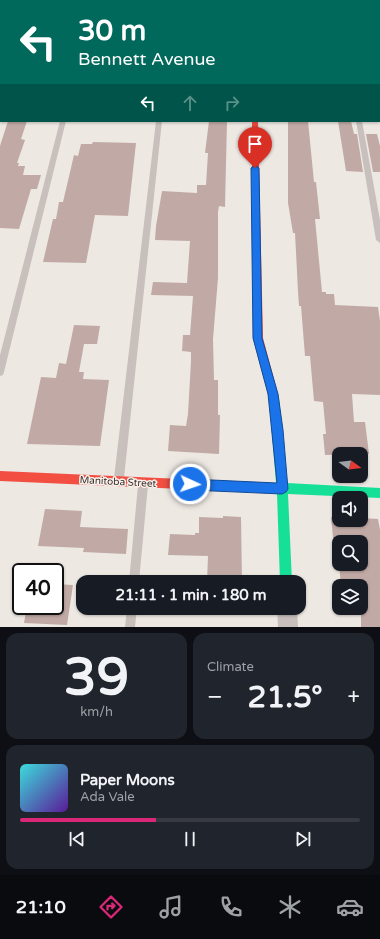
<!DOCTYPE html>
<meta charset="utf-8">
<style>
body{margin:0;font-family:"Varela Round",sans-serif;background:#20242c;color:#f1f3f6;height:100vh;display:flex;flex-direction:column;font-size:15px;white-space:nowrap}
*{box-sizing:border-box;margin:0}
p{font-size:13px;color:#9ea1a6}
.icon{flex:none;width:22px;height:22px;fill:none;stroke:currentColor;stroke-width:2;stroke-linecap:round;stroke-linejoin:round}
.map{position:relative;height:627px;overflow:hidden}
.drawer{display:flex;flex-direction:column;gap:6px;padding:6px;background:#0d0f14;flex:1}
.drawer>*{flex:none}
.guide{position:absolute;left:0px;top:0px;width:380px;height:122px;box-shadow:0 1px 3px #0004;background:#00695c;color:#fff;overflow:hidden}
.needle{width:26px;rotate:105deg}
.tools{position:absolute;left:332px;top:447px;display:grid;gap:8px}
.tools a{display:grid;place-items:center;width:36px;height:36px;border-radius:8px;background:#171b24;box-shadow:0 1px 3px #0004;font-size:20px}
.speed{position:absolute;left:12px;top:563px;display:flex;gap:8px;font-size:20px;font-weight:700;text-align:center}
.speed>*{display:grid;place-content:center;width:52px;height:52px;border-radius:50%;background:#171b24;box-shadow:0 1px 3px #0004;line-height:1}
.speed .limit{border:2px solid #111;border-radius:6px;background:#fff;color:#111}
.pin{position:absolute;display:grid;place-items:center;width:34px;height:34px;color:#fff;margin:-41px -17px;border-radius:50% 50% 50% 0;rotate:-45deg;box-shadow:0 0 4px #0007}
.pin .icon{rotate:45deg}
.me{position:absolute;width:44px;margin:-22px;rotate:93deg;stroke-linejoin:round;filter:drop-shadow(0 0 3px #0008)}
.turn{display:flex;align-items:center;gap:14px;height:84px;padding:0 12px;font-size:18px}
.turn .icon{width:52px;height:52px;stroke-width:2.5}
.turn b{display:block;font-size:28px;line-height:34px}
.lanes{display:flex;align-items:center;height:38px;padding:0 12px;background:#0003;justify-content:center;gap:20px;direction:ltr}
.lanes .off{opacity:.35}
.big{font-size:30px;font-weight:700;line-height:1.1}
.drawer .tile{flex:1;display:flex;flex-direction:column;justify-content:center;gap:6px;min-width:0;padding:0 14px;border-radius:12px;background:#20242c}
.drawer .dial{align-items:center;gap:0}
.dial b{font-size:52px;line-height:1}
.song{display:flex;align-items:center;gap:12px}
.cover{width:48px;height:48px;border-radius:6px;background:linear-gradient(135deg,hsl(180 70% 55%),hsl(270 70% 35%))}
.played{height:4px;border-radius:2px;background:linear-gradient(90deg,#db2777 40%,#363941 40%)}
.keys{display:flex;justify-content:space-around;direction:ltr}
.heat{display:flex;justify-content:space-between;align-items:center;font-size:22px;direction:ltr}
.drawer .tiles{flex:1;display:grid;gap:6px;grid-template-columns:1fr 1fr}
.tile:last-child{grid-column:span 2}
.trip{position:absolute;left:76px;top:575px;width:230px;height:40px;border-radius:12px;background:#171b24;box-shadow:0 1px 3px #0004;font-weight:700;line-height:40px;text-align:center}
.dock{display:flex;height:64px;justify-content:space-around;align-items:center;background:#090b0e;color:#9ea1a6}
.dock .icon{width:28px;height:28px}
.dock .selected{color:#db2777}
.dock b{font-size:18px;color:#f1f3f6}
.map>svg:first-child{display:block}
.building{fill:#c1aaa5}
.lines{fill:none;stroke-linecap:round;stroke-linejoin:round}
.lane{fill:#c8c0bc;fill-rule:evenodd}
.street{fill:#c8c0bc;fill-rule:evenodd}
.fast{fill:#16e098;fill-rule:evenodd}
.slow{fill:#ffcf43;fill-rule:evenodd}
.jam{fill:#f24e42;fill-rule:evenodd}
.route{fill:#1a73e8;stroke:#114b97}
.labels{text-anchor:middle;stroke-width:3;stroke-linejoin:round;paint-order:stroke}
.street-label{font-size:10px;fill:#392d2a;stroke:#faf2ec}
</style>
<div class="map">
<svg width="380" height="627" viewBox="0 0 380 627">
<rect width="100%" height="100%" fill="#eee8e3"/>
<path class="building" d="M8 121H27L21 139 25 140 17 163H19L18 166H25L23 175H41L37 189H31L19 229 0 228V146Z
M209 121H227L225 207 219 206 218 212V278L213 339 214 380H218V415H220L219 454 168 451 170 425 186 426 188 414 191 361V352L182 351 183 335H190L193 296 151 295 153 282 187 283 190 241 155 240 156 226 162 191 197 193V185H206L208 153H205Z
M288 121H308L314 182H316L320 219H315L322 292H326V294H334L335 305 378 307 380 321V395L352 394 354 422H365L369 454 325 455 323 434H326L323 402 314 401 310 356H305L301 306H299L298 291 295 233H293L288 203Z
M338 121H351L354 134H357L363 172 346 171Z
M366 134H377L380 146V172H373Z
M93 142 136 143 128 216 95 215 86 263 43 262 53 219H56L59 202H63L74 155 78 156 81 144H92Z
M74 325 100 326 97 344H84L79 372H84L83 379 109 380 100 446 27 444 41 377 56 378 59 363 66 364Z
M45 509 82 511 80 527 128 529 126 554 83 552 84 548 38 546Z
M223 516 241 517 242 582H207L208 556 168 555 170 534 195 535V533H199V517L223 518Z
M331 517H339V520H361V518L378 519 380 530V627H361V586H341L339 564H361V542H339V561L338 548H334Z
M55 584 73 585 67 625 24 623 27 606H55Z"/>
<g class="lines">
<path class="lane" d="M355 0H361L354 1Z
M0 40H1V44H0Z
M379 50H380V54H379Z
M60 121H66L4 372 3 375 0 376V355Z
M156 121H162L124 478 122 481 119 483 116 481 114 478Z
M356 121H362L380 220V243L376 240Z
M143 480 146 482 148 485 139 582H129L138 485 140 482Z
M127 608H137L135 627H125Z"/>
<path class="street" d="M17 0H27V1H17Z
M252 0H262L251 1Z
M277 608H297L298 627H278Z"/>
<path class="fast" d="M274 394 277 395 279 398 287 483 380 488V498L288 494 292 582H280L277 494 267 492 266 488 267 484 276 483 269 398 271 395Z"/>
<path class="slow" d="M199 0H236L237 1H200Z
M379 3H380V7H379Z"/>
<path class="jam" d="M252 121H258L263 338 279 398 277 401 274 402 271 401 269 398 253 338Z
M0 471 271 483 275 484 276 488 275 492 271 493 0 481Z"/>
</g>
<path class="route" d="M255 165 259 168 262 338 278 394 283 430 288 489 286 492 282 494 190 490 186 488 184 484 186 481 190 479 277 483 268 394 253 338 251 168Z"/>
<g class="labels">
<g class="street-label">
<text transform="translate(118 481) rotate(3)" y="4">Manitoba Street</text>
</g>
</g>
</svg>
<div class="tools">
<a><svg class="needle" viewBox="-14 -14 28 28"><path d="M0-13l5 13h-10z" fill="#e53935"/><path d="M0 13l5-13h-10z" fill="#9ea1a6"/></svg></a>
<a><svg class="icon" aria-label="sound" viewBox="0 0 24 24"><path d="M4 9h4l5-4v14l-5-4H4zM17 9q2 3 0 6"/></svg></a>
<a><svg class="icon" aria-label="search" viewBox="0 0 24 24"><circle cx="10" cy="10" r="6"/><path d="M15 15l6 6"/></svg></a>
<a><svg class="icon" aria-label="layers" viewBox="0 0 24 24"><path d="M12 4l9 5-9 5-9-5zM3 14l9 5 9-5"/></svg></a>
</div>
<div class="speed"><div class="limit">40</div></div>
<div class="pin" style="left:255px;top:168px;background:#d93025"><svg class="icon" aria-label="arrive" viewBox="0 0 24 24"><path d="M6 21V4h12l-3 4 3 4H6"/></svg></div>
<svg class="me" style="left:190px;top:484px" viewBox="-20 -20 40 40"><circle r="17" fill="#1a73e8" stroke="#fff" stroke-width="3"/><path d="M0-11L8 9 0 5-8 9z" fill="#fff"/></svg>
<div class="trip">21:11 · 1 min · 180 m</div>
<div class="guide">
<div class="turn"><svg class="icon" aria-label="left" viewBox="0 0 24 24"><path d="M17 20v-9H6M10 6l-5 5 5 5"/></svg><div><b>30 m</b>Bennett Avenue</div></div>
<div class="lanes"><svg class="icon" aria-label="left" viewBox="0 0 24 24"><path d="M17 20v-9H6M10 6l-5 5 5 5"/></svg><svg class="icon off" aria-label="ahead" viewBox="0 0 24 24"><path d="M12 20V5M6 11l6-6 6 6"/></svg><svg class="icon off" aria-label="right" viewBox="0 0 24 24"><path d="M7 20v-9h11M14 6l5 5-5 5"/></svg></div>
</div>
</div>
<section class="drawer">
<div class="tiles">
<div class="tile dial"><b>39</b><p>km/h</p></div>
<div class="tile"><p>Climate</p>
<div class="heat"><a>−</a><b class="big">21.5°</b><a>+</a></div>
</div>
<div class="tile">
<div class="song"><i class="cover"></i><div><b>Paper Moons</b><p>Ada Vale</p></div></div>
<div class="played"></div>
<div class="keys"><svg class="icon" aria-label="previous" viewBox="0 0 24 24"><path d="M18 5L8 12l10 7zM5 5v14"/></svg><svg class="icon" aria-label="pause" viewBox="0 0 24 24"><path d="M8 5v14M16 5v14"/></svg><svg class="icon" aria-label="next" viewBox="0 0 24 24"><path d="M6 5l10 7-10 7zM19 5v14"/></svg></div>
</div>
</div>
</section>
<nav class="dock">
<b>21:10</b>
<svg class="icon selected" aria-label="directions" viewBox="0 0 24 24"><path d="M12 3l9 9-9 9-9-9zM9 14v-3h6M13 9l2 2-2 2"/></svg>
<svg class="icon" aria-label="music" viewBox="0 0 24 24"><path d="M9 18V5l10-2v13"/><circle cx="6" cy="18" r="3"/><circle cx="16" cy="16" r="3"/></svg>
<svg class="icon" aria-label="phone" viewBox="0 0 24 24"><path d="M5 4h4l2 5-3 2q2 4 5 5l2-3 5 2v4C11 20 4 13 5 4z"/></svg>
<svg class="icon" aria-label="climate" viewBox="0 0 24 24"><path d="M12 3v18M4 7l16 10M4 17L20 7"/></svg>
<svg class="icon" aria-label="car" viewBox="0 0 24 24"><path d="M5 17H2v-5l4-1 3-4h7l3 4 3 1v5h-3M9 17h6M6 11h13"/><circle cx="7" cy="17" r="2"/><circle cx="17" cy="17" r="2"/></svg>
</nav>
